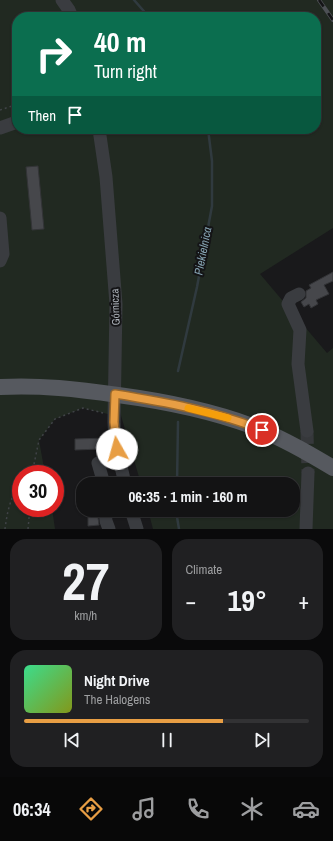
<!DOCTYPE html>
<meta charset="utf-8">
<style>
body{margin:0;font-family:"Archivo Narrow",sans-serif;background:#202022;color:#f1f3f6;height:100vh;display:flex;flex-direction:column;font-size:15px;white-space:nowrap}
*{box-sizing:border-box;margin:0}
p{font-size:13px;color:#9d9ea0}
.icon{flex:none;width:22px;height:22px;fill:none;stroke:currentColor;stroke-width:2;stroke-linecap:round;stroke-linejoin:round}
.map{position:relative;height:529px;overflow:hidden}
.details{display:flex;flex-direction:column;gap:10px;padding:10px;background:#0a0a0b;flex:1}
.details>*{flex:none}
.hud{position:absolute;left:12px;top:12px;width:309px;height:122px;border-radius:16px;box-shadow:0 1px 3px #0004,0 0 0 1px #323234;background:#0b6e4f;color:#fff;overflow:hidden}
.speed{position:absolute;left:12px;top:465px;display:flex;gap:8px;font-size:20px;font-weight:700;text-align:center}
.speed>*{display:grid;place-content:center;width:52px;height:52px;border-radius:50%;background:#131314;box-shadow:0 1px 3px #0004,0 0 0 1px #323234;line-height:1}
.speed .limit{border:6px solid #d22;background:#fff;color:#111}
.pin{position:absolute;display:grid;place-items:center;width:34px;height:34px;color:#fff;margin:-17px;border:2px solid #fff;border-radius:50%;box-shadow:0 1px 4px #0007}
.me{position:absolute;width:44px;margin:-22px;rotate:353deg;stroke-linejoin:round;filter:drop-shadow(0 0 3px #0008)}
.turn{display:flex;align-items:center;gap:14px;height:84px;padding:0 16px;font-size:18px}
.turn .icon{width:52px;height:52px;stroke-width:2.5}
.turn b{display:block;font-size:28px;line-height:34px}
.then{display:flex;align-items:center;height:38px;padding:0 16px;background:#0003;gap:8px;font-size:15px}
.big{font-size:30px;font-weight:800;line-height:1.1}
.details .widget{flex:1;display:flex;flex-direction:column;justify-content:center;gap:6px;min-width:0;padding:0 14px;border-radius:16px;background:#202022}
.details .dial{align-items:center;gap:0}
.dial b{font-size:52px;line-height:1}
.song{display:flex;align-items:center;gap:12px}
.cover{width:48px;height:48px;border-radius:6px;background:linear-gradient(135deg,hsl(150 70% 55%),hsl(70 70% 35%))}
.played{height:4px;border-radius:2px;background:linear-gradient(90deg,#e89e44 70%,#323234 70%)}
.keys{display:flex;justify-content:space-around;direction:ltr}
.heat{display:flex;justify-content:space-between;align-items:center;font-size:22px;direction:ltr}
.details .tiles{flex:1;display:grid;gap:10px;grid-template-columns:1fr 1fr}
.widget:last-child{grid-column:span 2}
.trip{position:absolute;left:76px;top:477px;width:224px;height:40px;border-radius:16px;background:#131314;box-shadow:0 1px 3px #0004,0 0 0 1px #323234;font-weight:800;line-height:40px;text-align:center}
.tabs{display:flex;height:64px;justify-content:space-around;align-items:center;background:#080808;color:#9d9ea0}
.tabs .icon{width:28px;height:28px}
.tabs .active{color:#e89e44}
.tabs b{font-size:18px;color:#f1f3f6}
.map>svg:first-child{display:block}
.green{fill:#212921;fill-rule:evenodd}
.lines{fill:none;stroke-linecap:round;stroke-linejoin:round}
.stream{stroke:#303a3f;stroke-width:2.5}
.building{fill:#46474b;stroke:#333437}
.minor-tunnel{stroke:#36383b;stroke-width:13;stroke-dasharray:13 6;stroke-linecap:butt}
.path{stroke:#404347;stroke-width:1.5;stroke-dasharray:2 3;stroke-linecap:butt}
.minor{stroke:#3a3c40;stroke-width:13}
.major{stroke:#56595f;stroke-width:16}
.rail-casing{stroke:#4d5055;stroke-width:4}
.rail{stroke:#141416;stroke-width:2.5;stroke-dasharray:8;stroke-linecap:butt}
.route-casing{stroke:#97672c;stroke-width:10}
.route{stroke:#e89e44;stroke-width:7}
.slow{stroke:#f59e0b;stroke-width:7}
.labels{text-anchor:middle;stroke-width:4;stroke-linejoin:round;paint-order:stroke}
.street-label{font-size:11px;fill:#acb2ba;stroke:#141416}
.water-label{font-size:12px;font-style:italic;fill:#86a3b2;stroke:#141416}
</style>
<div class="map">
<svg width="333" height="529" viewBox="0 0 333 529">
<rect width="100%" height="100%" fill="#19191b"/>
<path class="green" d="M0 0H333V228L260 274 327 353 333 348V529H153L148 510H293V484H141L115 395 108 414 83 408 55 419 39 440 45 474H21V508H52L55 529H0ZM17 17H316V129H17Z"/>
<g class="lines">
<path class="stream" d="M134 0 149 17
M178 371 197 287 212 206V161L208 129
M177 484 178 422
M177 510V517L179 529"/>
</g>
<path class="building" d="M38 166 44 229 32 230 26 167Z
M333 272V281L324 285 329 294 316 300 318 304 311 308 309 304 304 307 301 302 306 298V291L311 288 309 285Z
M107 438V451L100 452V449L75 450V439Z
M88 510H97L99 525 88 526Z"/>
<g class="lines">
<path class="minor-tunnel" d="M307 431 308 473"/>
<path class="path" d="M0 110 15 105 17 106
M32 474 39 440 55 419 83 408 103 413
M5 529C7 514 10 495 21 485
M28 529 30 508"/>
<path class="minor" d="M62 0 69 10 72 17
M0 128 17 122
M99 129 106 177 116 304 114 422 115 440 125 484
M0 218 3 254 0 261
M299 294 291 298 288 304 300 330 298 364 307 431
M98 463 104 484
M105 510 106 521 109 529
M131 510 137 529
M306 529 308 473"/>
<path class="major" d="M0 387C41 385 77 389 118 395 163 401 209 410 252 426 280 437 307 452 333 468"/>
<g class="rail-casing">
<path id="rail" d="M319 0 333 20"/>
</g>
<use href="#rail" class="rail"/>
</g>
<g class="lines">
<g class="route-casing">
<path id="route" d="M117 449 114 422 115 394C165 402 215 411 262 430"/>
</g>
<use href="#route" class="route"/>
<path class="slow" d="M188 408 228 418"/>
</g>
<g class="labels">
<g class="street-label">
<text transform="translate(115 307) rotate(-92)" y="4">Górnicza</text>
</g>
<g class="water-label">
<text transform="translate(203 251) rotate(-79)" y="4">Piekielnica</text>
</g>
</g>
</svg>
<div class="speed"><div class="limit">30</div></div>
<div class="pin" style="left:262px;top:430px;background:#d93025"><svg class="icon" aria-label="arrive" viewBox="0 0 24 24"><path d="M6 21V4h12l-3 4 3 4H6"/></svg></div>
<svg class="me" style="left:117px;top:449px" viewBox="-20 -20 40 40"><circle r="19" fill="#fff"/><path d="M0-13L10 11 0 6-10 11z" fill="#e89e44"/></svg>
<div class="trip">06:35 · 1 min · 160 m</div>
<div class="hud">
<div class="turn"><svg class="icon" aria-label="right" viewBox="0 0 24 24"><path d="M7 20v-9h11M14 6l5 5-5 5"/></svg><div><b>40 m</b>Turn right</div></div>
<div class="then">Then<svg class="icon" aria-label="arrive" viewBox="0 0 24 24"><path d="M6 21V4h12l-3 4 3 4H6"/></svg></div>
</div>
</div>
<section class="details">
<div class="tiles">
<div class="widget dial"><b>27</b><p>km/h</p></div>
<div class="widget"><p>Climate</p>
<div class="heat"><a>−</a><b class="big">19°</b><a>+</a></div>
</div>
<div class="widget">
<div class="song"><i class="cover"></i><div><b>Night Drive</b><p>The Halogens</p></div></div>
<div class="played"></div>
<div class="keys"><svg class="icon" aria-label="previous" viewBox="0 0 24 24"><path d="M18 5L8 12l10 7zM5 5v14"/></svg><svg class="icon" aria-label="pause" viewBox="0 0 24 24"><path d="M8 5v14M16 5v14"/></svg><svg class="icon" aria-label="next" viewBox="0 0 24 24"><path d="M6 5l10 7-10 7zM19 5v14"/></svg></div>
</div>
</div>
</section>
<nav class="tabs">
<b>06:34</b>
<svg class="icon active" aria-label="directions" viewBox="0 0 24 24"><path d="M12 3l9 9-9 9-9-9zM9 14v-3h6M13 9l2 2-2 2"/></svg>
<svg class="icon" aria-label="music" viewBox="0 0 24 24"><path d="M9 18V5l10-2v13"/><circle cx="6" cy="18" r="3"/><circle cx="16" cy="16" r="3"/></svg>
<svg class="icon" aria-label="phone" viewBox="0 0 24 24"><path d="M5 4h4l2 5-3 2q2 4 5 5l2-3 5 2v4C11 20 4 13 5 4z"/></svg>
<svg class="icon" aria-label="climate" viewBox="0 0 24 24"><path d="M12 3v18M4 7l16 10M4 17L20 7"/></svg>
<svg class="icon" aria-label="car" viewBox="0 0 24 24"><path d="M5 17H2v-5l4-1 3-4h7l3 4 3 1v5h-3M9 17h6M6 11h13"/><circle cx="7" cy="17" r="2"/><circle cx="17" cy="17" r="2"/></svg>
</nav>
